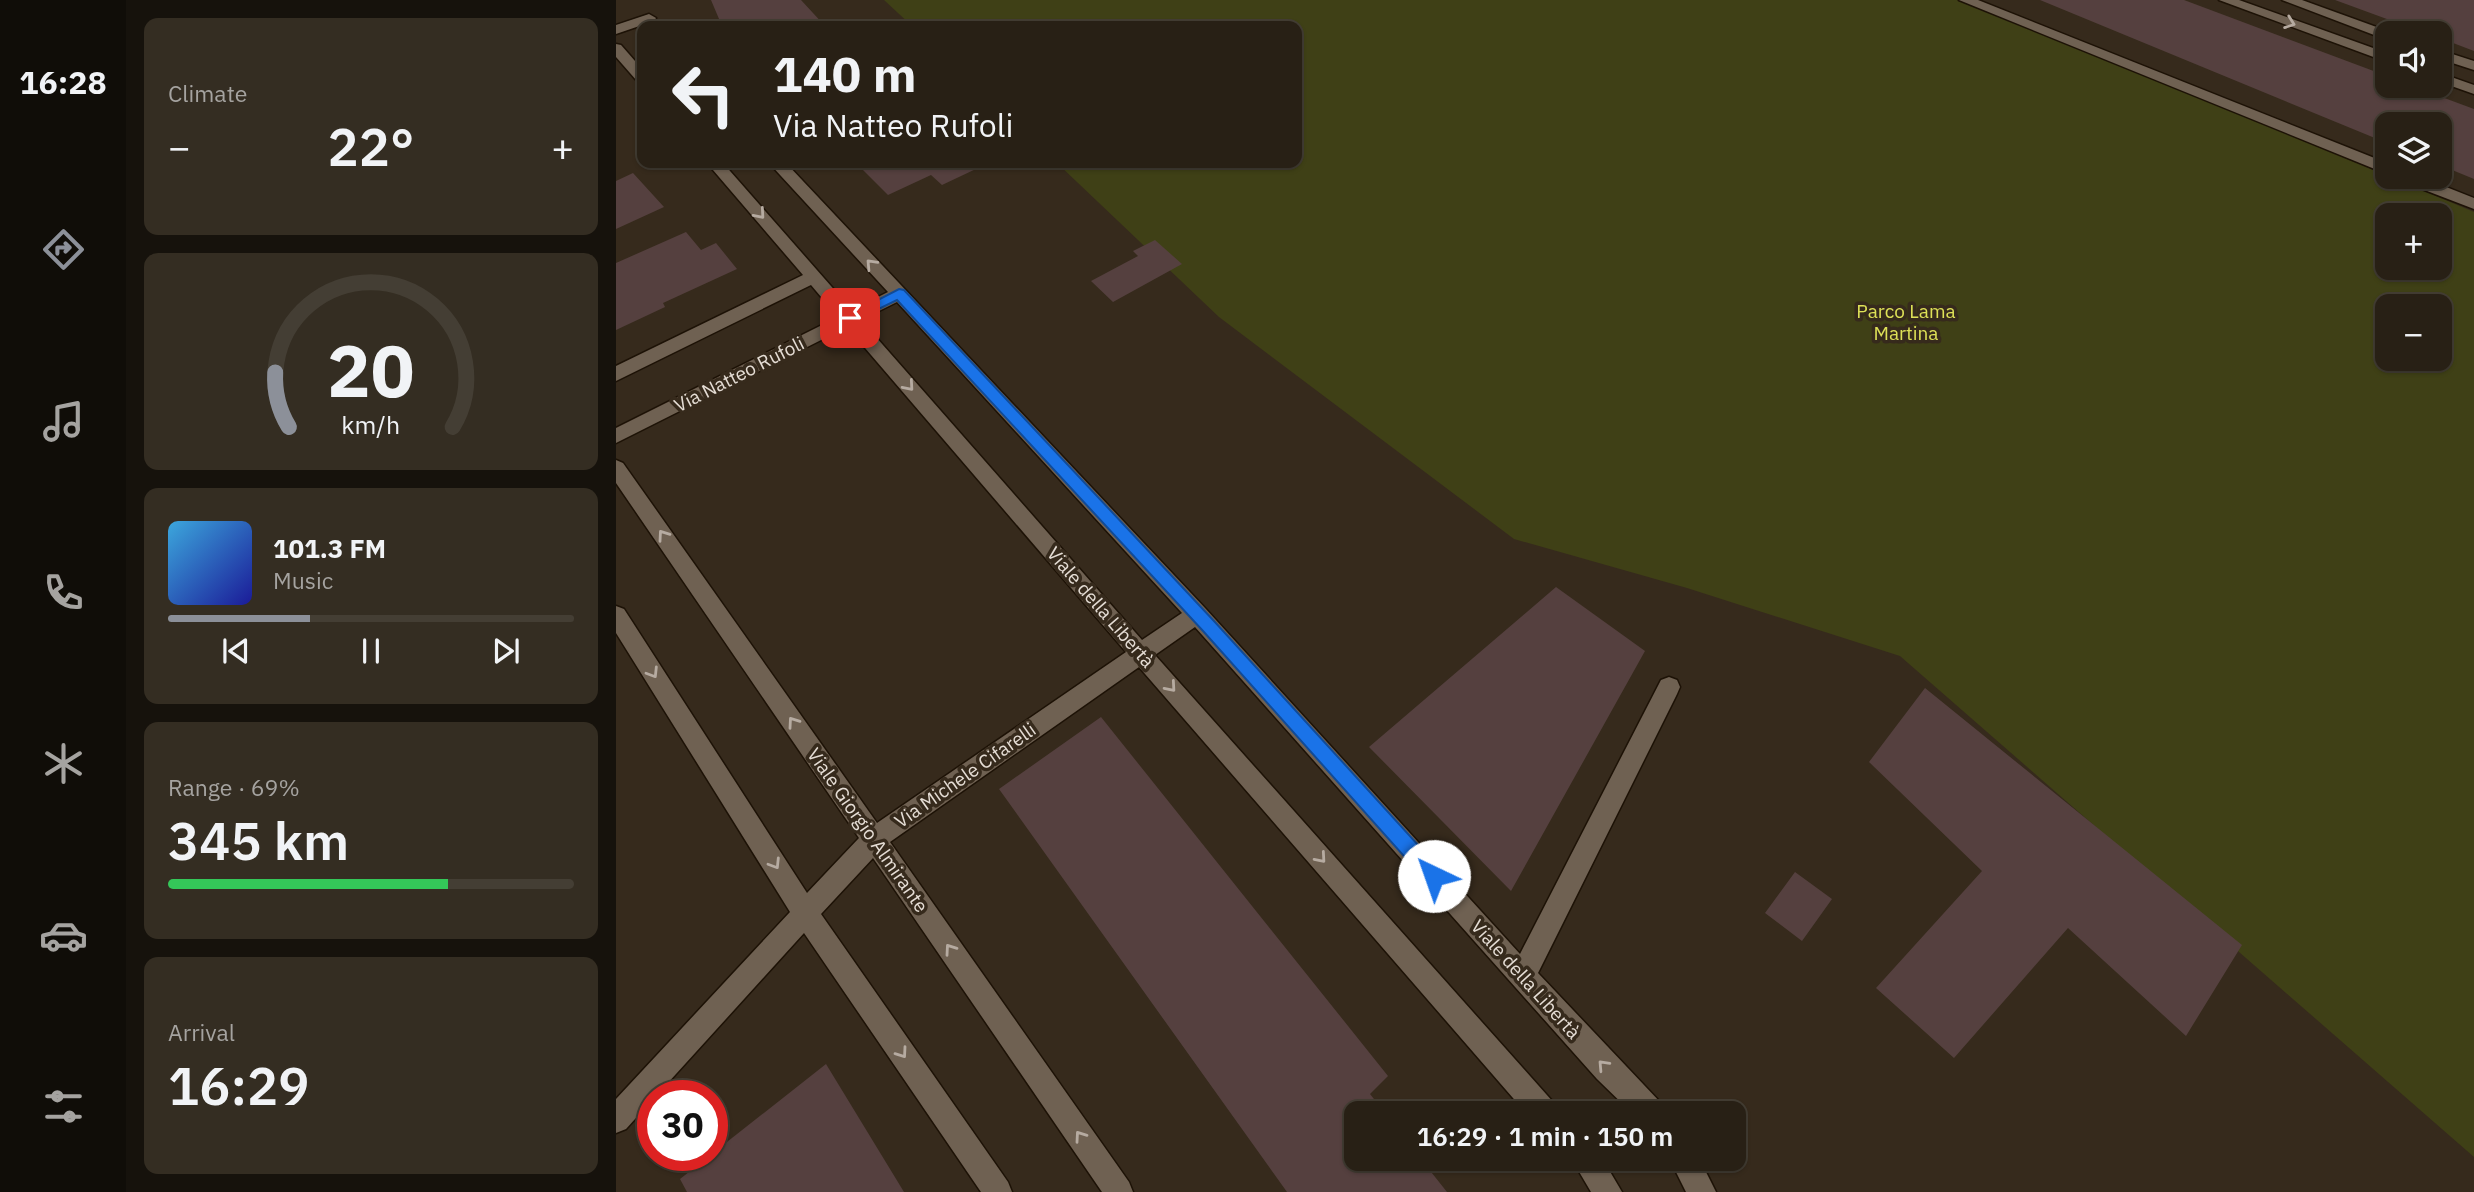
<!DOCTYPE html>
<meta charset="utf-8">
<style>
body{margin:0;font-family:"IBM Plex Sans",sans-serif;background:#342d22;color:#f1f3f6;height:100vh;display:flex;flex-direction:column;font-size:26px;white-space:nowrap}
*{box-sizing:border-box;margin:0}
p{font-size:23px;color:#a5a3a0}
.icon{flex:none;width:38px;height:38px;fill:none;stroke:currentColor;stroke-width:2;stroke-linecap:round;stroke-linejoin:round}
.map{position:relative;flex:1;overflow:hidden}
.sheet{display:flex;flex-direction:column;gap:18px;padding:18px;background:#16120c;width:490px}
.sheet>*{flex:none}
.hud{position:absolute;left:21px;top:21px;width:665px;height:147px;border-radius:14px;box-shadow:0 2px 5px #0004,0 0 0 2px #443e34;background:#282015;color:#f1f3f6;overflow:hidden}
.tools{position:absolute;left:1759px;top:21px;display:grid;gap:14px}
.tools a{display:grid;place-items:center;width:77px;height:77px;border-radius:14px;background:#282015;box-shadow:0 2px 5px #0004,0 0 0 2px #443e34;font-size:35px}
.speed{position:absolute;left:21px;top:1080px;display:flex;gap:14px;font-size:35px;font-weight:700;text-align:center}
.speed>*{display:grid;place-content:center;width:91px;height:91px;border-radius:50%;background:#282015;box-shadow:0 2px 5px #0004,0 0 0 2px #443e34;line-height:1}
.speed .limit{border:10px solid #d22;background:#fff;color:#111}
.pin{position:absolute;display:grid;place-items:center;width:60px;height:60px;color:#fff;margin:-30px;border-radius:14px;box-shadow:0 4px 10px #0006}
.me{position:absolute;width:77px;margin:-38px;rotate:318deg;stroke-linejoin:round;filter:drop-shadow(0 0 5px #0008)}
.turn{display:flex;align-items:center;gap:24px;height:147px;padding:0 21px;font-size:32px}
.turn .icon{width:91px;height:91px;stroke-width:2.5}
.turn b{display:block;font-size:49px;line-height:60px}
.big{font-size:52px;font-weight:600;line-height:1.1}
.sheet .tile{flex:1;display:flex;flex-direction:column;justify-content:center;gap:10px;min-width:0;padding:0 24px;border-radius:14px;background:#342d22}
.sheet .dial{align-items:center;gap:0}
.dial svg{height:182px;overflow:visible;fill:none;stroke:#443e34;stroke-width:7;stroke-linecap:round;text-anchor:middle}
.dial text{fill:#f1f3f6;stroke:none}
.song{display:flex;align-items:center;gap:21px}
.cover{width:84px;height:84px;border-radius:10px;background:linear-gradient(135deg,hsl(200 70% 55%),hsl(240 70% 35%))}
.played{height:7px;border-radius:4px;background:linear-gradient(90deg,#8c9099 35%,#443e34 35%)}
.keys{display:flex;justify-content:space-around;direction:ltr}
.heat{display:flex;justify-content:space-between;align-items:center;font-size:38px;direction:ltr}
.charge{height:10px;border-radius:5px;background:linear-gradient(90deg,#34c759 69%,#443e34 0)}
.trip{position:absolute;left:728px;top:1101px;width:402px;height:70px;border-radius:14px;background:#282015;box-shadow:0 2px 5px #0004,0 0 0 2px #443e34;font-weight:600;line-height:70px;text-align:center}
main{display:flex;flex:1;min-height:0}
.menu{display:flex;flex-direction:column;width:126px;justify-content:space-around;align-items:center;background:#100d08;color:#a5a3a0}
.menu .icon{width:49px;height:49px}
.menu .active{color:#8c9099}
.menu b{font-size:32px;color:#f1f3f6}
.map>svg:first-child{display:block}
.green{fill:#3f4016;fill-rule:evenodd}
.building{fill:#55403f}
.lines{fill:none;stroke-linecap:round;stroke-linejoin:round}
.minor-casing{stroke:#1d1206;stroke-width:3}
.minor{fill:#6f6152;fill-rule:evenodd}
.oneway{stroke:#b6aba1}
.route{fill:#1a73e8;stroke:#114b97;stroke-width:2}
.labels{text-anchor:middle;stroke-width:7;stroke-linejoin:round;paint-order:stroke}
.park-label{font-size:19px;fill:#dee157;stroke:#362a1c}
.street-label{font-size:19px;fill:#e5ddd5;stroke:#362a1c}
</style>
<main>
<nav class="menu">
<b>16:28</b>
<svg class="icon active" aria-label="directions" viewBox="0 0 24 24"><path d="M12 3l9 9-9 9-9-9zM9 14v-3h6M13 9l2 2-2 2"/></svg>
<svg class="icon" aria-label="music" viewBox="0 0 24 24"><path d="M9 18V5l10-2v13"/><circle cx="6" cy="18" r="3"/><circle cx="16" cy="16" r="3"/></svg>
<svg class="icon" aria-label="phone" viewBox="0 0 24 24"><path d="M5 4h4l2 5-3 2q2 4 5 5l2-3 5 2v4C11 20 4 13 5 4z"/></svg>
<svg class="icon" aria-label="climate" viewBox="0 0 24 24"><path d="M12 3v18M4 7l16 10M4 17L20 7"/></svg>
<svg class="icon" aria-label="car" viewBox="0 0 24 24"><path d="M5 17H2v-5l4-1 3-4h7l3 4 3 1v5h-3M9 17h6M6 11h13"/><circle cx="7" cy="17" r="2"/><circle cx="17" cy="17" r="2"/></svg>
<svg class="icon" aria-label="filters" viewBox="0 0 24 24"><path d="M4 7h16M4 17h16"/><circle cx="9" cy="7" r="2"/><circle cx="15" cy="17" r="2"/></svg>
</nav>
<section class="sheet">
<div class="tile"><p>Climate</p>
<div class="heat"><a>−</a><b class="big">22°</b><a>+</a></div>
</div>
<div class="tile dial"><svg viewBox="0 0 100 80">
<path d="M14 69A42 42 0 1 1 86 69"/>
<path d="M14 69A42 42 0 0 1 8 45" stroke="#8c9099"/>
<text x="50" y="56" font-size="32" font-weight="700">20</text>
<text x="50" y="72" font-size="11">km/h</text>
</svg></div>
<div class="tile">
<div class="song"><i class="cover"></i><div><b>101.3 FM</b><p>Music</p></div></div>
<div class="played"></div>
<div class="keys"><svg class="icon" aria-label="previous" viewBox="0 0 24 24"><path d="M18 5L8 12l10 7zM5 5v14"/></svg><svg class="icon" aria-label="pause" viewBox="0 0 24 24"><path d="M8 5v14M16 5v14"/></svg><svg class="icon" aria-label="next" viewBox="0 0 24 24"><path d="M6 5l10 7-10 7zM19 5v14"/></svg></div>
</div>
<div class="tile"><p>Range · 69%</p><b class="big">345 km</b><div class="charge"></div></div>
<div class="tile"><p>Arrival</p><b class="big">16:29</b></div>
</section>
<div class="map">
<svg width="1858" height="1192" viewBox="0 0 1858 1192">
<rect width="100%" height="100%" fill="#362a1c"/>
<path class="green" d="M268 0H1352L1858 212V1157L1284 656 1071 588 898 539 603 317 441 163H681V26H296ZM1771 215H1824V268H1771ZM1771 306H1824V359H1771Z"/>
<path class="building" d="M95 0H185L209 26H106Z
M1424 0H1568L1771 76V86H1796L1858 109V179L1824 165V124H1771V143Z
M1719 0H1858V51L1824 38V33H1809Z
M240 163H356L362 168 326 185 315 175 272 195Z
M17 173 48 207 0 229V181Z
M70 232 85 250 100 243 121 269 47 303 49 307 0 330V263Z
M539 240 566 264 497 302 475 281 522 256 517 251Z
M940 587 1029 651 895 891 753 747Z
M1309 688 1626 945 1570 1036 1452 928 1338 1058 1260 988 1366 871 1253 762Z
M485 717 772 1076 754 1094 769 1113H740V1158H804L831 1192H671L383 789Z
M1179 872 1216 899 1186 941 1149 913Z
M210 1064 288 1192H71L64 1179Z"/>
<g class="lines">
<g class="minor-casing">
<path id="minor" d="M1343 0H1362L1771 163V174Z
M1603 0H1623L1771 53V62Z
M1666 0H1686L1777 33H1771V39L1766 38Z
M33 14 40 18 38 21 0 34V25Z
M0 44 5 45 26 69V82L21 81 0 57Z
M1824 50 1858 61V70L1824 59Z
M1824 73 1858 85V94L1824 82Z
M91 163H107L236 310 272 292 153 163H170L589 608 904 954 1045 680 1053 677 1061 680 1064 687 1061 694 922 973 1045 1103 1049 1113H1016L981 1079 579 627 539 655 938 1103 942 1113H910L523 667 274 842 513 1182 517 1192H486L257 858 205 914 392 1182 396 1192H365L188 933 40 1096H37V1099L10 1129 0 1133V1099L174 912 0 633V606L8 609 191 893 243 838 0 483V460L7 463 261 823 510 652 231 327 0 443V428L222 317 195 285 0 381V366L187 275ZM281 302 566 613 526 640 245 320Z
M1783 177H1805L1858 198V209L1785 181Z
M955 1158H986L1006 1192H975Z
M1053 1158H1083L1100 1192H1070Z"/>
</g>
<use href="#minor" class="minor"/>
</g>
<defs><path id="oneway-chevron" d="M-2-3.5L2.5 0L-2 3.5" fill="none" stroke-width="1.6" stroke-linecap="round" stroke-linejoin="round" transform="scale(1.75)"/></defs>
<g class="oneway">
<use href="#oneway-chevron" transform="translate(1674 23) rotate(20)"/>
<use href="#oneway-chevron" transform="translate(144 214) rotate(49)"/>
<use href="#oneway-chevron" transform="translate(255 264) rotate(-133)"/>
<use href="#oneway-chevron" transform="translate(293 386) rotate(49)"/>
<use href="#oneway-chevron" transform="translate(47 535) rotate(-125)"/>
<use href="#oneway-chevron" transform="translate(37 673) rotate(58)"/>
<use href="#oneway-chevron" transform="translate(555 687) rotate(49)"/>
<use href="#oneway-chevron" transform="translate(177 722) rotate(-125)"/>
<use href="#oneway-chevron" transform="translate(705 858) rotate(49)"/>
<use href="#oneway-chevron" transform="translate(159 864) rotate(58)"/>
<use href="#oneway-chevron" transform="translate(334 949) rotate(-125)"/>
<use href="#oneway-chevron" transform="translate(286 1053) rotate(55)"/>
<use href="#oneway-chevron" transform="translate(987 1065) rotate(-133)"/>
<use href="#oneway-chevron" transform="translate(464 1136) rotate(-125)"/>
</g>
<path class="route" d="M283 289 288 290 598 621 824 869 827 876 824 882 818 885 811 882 587 631 281 300 238 321H229L227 318Z"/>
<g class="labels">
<g class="park-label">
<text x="1290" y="318">Parco Lama<tspan x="1290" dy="22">Martina</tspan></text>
</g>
<g class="street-label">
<text transform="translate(123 374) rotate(-27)" y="7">Via Natteo Rufoli</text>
<text transform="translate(485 607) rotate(49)" y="7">Viale della Libertà</text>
<text transform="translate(349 775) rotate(-35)" y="7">Via Michele Cifarelli</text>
<text transform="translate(252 830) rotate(55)" y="7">Viale Giorgio Almirante</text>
<text transform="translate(910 979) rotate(48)" y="7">Viale della Libertà</text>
</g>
</g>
</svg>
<div class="tools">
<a><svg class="icon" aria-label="sound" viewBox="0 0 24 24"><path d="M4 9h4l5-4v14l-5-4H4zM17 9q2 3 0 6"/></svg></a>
<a><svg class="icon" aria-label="layers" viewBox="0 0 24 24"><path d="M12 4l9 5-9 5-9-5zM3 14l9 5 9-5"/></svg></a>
<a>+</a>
<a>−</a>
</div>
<div class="speed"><div class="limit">30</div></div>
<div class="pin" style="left:234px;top:318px;background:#d93025"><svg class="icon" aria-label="arrive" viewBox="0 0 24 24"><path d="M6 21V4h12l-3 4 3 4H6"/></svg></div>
<svg class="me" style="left:818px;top:876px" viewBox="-20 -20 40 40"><circle r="19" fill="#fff"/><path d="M0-13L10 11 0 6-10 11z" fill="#1a73e8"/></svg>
<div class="trip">16:29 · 1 min · 150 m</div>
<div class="hud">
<div class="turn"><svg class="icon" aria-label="left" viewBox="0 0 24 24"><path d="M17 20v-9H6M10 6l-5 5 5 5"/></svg><div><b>140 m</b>Via Natteo Rufoli</div></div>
</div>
</div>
</main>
